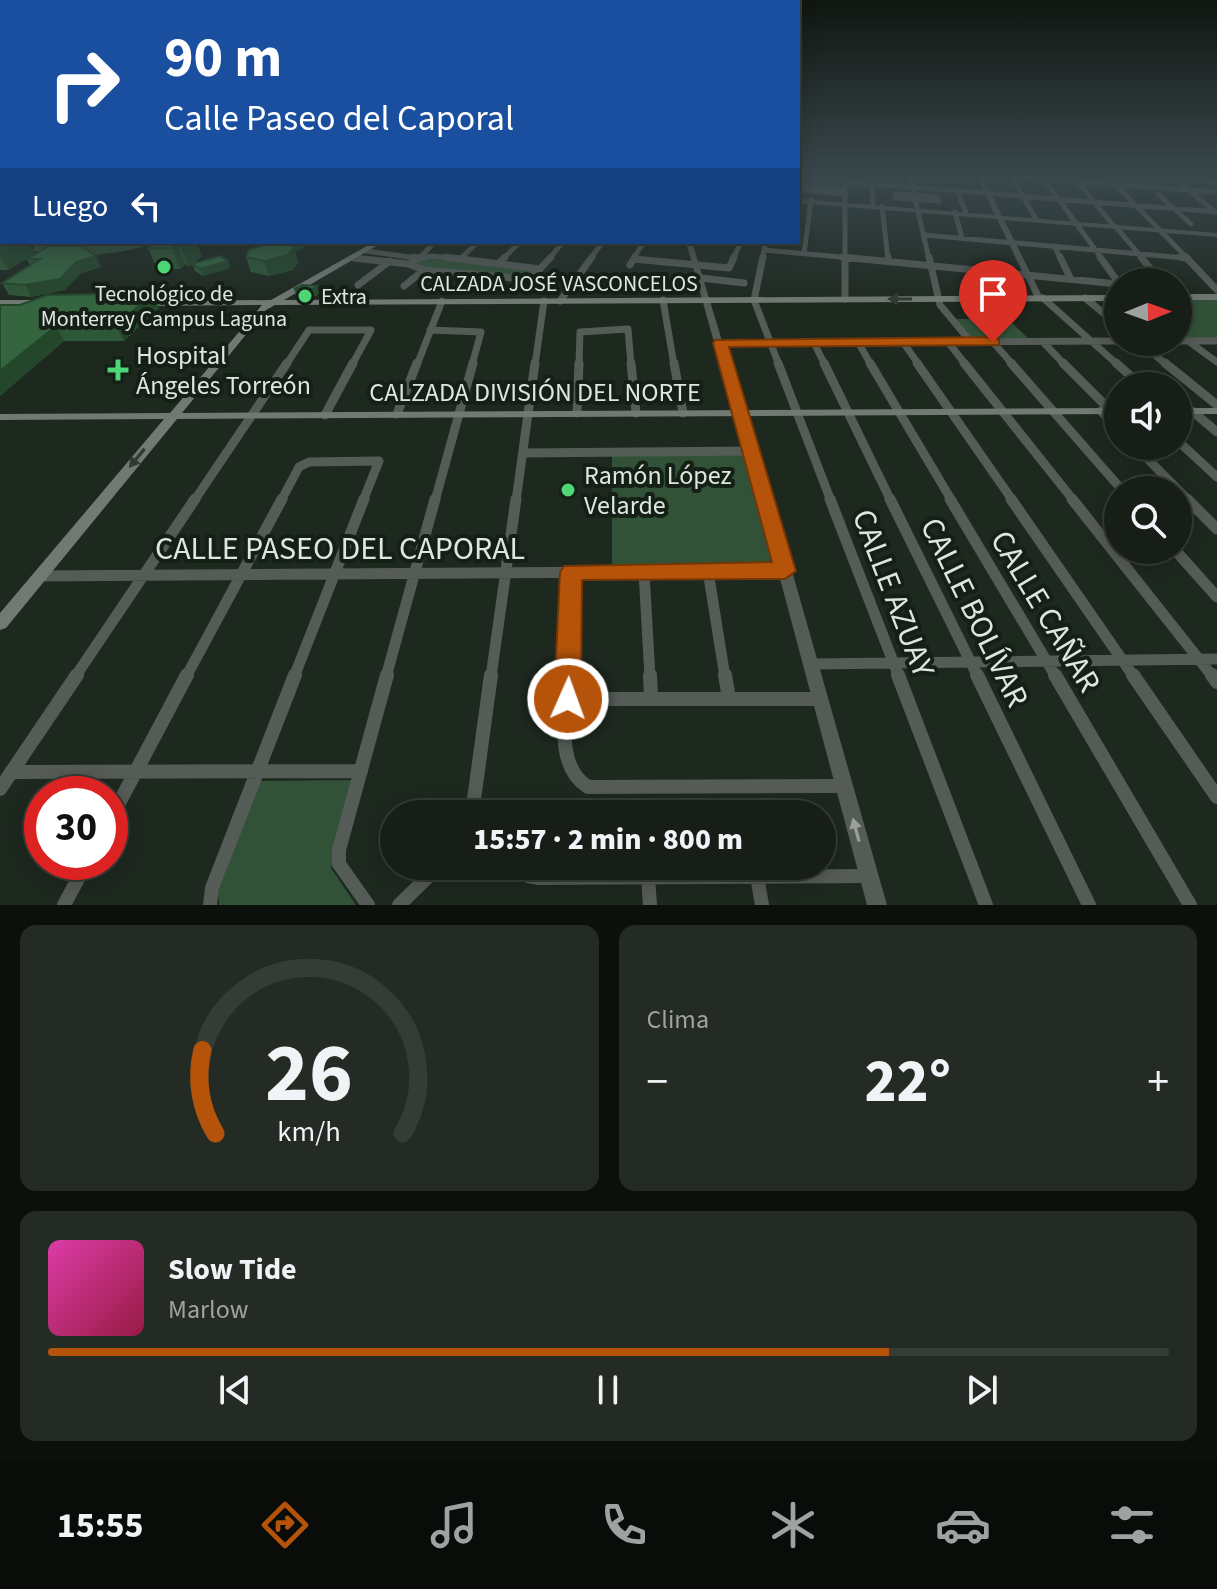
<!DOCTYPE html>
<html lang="es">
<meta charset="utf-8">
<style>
body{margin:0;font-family:"Source Sans 3",sans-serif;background:#232b24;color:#f1f3f6;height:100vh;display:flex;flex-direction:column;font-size:30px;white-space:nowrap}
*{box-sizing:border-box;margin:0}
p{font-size:26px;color:#9ea2a1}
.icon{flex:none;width:44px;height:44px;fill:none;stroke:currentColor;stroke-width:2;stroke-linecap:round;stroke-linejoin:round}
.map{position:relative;height:905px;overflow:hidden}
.details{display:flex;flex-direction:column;gap:20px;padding:20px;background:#0c100d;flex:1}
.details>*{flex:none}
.guide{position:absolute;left:0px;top:0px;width:800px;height:244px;box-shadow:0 4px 20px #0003,0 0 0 2px #353c36;background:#1a4fa0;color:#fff;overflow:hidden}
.needle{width:52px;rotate:89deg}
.fabs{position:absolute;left:1104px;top:268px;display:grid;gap:16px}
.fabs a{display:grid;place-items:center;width:88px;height:88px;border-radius:50%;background:#161e17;box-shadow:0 4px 20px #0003,0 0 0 2px #353c36;font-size:40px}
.speed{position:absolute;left:24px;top:776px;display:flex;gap:16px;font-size:40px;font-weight:700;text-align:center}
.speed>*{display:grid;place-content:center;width:104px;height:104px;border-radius:50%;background:#161e17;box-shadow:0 4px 20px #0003,0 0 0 2px #353c36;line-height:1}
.speed .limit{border:12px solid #d22;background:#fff;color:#111}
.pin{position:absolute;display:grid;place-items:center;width:68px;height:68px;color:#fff;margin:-82px -34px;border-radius:50% 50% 50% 0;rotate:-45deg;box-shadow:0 0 8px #0007}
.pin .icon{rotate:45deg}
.me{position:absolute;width:88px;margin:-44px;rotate:2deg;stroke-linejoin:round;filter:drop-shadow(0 0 6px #0008)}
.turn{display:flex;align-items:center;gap:28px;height:168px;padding:0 32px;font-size:36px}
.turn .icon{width:104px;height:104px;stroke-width:2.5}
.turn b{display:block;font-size:56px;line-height:68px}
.then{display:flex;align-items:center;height:76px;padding:0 32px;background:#0003;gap:16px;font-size:30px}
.big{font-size:60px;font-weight:800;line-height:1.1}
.details .card{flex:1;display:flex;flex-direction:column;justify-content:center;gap:12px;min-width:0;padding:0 28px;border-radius:16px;background:#232b24}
.details .dial{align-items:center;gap:0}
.dial svg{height:208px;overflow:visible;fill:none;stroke:#353c36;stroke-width:7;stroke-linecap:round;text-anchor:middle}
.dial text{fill:#f1f3f6;stroke:none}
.song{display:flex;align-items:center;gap:24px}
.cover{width:96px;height:96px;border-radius:12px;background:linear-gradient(135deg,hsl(320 70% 55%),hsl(340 70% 35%))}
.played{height:8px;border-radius:4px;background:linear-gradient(90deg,#b45309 75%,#353c36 75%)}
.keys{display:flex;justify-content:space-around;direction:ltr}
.heat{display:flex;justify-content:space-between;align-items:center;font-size:44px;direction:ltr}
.details .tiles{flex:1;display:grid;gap:20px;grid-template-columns:1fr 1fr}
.card:last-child{grid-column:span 2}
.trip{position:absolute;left:380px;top:800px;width:456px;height:80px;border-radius:40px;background:#161e17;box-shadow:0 4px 20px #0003,0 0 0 2px #353c36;font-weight:800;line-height:80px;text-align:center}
.tabs{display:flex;height:128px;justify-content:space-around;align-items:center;background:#090c09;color:#9ea2a1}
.tabs .icon{width:56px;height:56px}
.tabs .on{color:#b45309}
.tabs b{font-size:36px;color:#f1f3f6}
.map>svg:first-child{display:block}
.green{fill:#325238}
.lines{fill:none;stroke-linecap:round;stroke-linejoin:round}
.minor-far4{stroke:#555b56;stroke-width:5}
.minor-far3{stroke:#555b56;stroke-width:7}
.minor-far2{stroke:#555b56;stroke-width:9}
.minor-far1{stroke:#555b56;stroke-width:11}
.minor{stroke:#555b56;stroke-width:14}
.tertiary{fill:#555b56;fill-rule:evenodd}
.secondary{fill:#707972;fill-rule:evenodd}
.wall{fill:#2d5736}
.shaded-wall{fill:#24472c}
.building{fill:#34653f;stroke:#24472c;stroke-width:2}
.oneway{fill:#303a32}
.oneway2{fill:#9aa09a}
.route{fill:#b45309;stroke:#753606;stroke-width:2}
.poi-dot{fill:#4ed676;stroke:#141f16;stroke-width:3}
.labels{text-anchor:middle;stroke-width:8;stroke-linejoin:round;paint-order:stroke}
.far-street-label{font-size:22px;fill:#dee6df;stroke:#141f16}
.far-poi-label{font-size:22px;fill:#dee6df;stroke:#141f16}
.poi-label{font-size:26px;fill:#dee6df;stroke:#141f16;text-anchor:start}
.street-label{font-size:26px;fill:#dee6df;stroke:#141f16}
.near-street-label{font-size:32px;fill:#dee6df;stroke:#141f16}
</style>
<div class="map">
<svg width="1217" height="905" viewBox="0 0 1217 905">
<rect width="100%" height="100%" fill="#1d281f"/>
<path class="green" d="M36 242H157C124 255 67 260 32 251Z
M429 258 525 268 531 271 528 277 417 267 415 262Z
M1178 298H1217V340H1178Z
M953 319H1008L1030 340 972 341Z
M748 454 772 567 612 566V455Z
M354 780 331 868 356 905H219L218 892 260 781Z"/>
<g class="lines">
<path class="minor-far4" d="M845 177V259
M910 177 929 259
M1012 177 1217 192
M1012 177 1036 219
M1108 177 1188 259
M1173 177 1214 211
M798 178 1217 212
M1043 178 1102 259
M1076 180 1113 225
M1176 180 1217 182
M872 188 873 205
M845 190 805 187 804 190 845 194
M958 193 966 213
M895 194 938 197 939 201 895 198Z
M1158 194 1191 224
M882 206 888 259
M955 212 962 238
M1116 227 1143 259
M924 235 1186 258
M1054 246 1061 259
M764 250 863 259
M366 251 417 258
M804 254 811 200
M421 257 434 242
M354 258 368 259
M417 259 432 256 461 259
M460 259 478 242
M503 259 520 242
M549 259 563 242
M590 259 603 242
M633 259 644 242
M634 259H639
M733 259 741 242
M762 259 766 242"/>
<path class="minor-far3" d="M413 257 417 258
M420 257 409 264 424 270 524 279 540 269
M445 257 540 269
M763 257 754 300 779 365
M842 257 1118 284
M845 257V299
M888 257V262
M929 257 940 305 971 342
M1060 257 1071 279
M1100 257 1118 282
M1141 257 1161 282
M1180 257 1186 258
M1186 257 1217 290
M354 258 409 264
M634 259 729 268 734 257
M499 263 505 257
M630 265 635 257
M540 269 551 257
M701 278 744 283
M358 285 390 261
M404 286 424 270
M1178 290H1183
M1043 298 1118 365
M1085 298 1118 325
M663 300 674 365
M560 301 592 257
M430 330 481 332 472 365
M1178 341H1217
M1188 341 1217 362
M858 342 871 365
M903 342 919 365
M948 342 966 365
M993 342 1013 365
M1043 342 1065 365
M1139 342 1167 365
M720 343 1118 341
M814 343 825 365
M286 365 309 330H371L352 365
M417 365 442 301
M535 365 544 301
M579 365 580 332 628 329 631 365"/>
<path class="minor-far2" d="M631 363 636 413
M674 363 683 413
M778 363 831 501
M824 363 891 501
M870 363 952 501
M917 363 1013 501
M964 363 1074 501
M1011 363 1122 490
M1063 363 1111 411
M1116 363 1142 386
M1165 363 1217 405
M1101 411 1118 428
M1192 411 1217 432
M577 413 579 363
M397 414 417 363
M325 415 353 363
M1178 441 1217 477
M1135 446 1189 501
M523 453 751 451
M194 501 287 363
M281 501 299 467 309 462 379 461 363 501
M435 501 473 363
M516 501 535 363"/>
<path class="minor-far1" d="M830 499 899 677
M890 499 978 677
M950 499 1056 677
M1011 499 1134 677
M1072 499 1213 677
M1187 499 1217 529
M1175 550 1217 597
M708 571 725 677
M644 572 650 677
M39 576 785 571
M811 664 1217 659
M75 677 195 499
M186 677 282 499
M294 677 364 499
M386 677 435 499
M491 677 516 499
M568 677 571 572"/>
<path class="minor" d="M568 675C567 711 553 765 588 787L844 786
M650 675 651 699
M725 675 729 699
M898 675 986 905
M977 675 1089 905
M1055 675 1190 905
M1133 675 1217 797
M1212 675 1217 682
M568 699H820
M11 772 361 771
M0 789 77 675
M472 814 491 675
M110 820 187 675
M514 866 528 876 539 878 869 876
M757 876 762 905
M648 877 650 905
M64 905 87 862
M210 905 212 888 295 675
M368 905 339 864V850L387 675
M399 905 439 866"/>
<path class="tertiary" d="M977 177H983L1002 216 1217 233V237L1004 220 1043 298 1039 300 1035 298 997 219 798 203V199L995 215Z
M686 242H692L792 571 887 905H867L778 571Z"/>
<path class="secondary" d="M374 242H383L284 300 1118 295V301L275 305 266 310 182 413 1118 408V414L177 419 6 628 0 630V613L164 419 0 420V414L170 413 262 305 143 306 140 305V301L271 300Z
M1178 294H1217V300H1178Z
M0 300H41L45 303 41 306H0Z
M1178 408H1217V414H1178Z"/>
</g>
<path class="wall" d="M0 234 2 242H28L34 254 8 270H0Z
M153 242H196L202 256 193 264 230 268 203 276 195 271 192 264 189 267 185 264 180 269H157L148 248 154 244Z
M255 242H309L303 249 295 251 298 263 293 270 269 276 251 272 246 257 262 246Z
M49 246 101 267 81 273 65 290 31 297 9 295 2 283 30 265 27 259Z
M317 286 319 293 316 296H296L294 289Z
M153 293 159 308 124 341H64L0 396V305H20Z"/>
<path class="shaded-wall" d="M10 242H28L34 254 8 270 0 255V248Z
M179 242H196L202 256 189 267Z
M287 242H309L303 249 295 251 298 263 293 270 269 276 264 261Z
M177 244 185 264 180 269 172 248Z
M96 256 101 267 81 273 65 290 31 297 25 285 76 262Z
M228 261 230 268 203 276 200 269Z
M317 286 319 293 316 296 314 289Z
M153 293 159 308 124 341 116 326Z
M56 326 64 341 0 396V371Z"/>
<path class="building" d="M0 234H2V242H10L0 248Z
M157 242H188L182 247 177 244 172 248H148Z
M273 242H289L294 248 288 255 264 261 246 257 249 250Z
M49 246H81L96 256 76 262 60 279 25 285 2 283 40 259H27Z
M220 256 228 261 200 269 192 264Z
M302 285 317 286 314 289H294Z
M153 293 116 326H56L0 371V305H20L47 295Z"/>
<defs><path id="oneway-solid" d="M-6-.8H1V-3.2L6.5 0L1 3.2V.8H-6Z" transform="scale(2)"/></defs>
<g class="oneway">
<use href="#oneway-solid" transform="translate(900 299) rotate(180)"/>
<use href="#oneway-solid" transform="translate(137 458) rotate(129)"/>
</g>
<use class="oneway2" href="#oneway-solid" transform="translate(856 830) rotate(-105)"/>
<linearGradient id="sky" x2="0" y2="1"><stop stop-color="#101611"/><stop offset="0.58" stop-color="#3a484d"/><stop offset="1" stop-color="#3a484d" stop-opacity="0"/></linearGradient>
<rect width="1217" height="304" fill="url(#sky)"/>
<path class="route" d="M993 337 999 339V345L729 347 796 571 785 579 582 580 581 699 577 708 568 711 558 708 554 699 560 572 564 566 772 562 713 343 715 340Z"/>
<g class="poi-dot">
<circle cx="164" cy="267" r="8"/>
<circle cx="305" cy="296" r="8"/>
<path d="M114 358h8v8h8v8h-8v8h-8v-8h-8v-8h8z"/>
<circle cx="568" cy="490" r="8"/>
</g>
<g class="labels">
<g class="far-street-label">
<text x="559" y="291">CALZADA JOSÉ VASCONCELOS</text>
</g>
<g class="far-poi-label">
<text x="164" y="301">Tecnológico de<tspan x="164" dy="25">Monterrey Campus Laguna</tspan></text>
<text x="321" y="304" text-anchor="start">Extra</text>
</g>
<g class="poi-label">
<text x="136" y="364">Hospital<tspan x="136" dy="30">Ángeles Torreón</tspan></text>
<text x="584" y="484">Ramón López<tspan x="584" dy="30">Velarde</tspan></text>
</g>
<g class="street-label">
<text x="535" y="401">CALZADA DIVISIÓN DEL NORTE</text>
</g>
<g class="near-street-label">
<text x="340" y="559">CALLE PASEO DEL CAPORAL</text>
<text transform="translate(894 593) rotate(69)" y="11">CALLE AZUAY</text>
<text transform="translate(1046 611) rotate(59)" y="11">CALLE CAÑAR</text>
<text transform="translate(975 612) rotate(64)" y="11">CALLE BOLÍVAR</text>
</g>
</g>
</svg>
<div class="fabs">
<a><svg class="needle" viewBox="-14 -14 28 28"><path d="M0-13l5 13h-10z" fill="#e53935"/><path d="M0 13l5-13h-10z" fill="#9ea2a1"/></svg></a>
<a><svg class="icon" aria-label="sound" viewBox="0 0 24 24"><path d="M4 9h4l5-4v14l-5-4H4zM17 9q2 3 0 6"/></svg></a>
<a><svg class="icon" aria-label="search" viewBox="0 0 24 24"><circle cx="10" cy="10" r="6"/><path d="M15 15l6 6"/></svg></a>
</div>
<div class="speed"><div class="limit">30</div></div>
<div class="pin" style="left:993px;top:342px;background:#d93025"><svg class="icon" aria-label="arrive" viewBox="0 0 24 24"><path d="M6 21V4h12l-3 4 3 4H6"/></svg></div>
<svg class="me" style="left:568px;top:699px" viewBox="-20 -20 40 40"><circle r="17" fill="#b45309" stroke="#fff" stroke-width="3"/><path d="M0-11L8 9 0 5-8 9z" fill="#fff"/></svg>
<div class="trip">15:57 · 2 min · 800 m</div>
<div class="guide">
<div class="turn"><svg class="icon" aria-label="right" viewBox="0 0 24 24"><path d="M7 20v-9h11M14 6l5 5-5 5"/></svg><div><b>90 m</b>Calle Paseo del Caporal</div></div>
<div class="then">Luego<svg class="icon" aria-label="left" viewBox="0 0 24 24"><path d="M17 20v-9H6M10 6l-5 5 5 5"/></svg></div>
</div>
</div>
<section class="details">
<div class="tiles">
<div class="card dial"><svg viewBox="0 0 100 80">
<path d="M14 69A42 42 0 1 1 86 69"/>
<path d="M14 69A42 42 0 0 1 9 37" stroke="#b45309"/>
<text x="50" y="56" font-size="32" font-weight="700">26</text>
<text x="50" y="72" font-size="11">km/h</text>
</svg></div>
<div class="card"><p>Clima</p>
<div class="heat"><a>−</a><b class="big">22°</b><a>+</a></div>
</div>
<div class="card">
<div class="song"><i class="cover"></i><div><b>Slow Tide</b><p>Marlow</p></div></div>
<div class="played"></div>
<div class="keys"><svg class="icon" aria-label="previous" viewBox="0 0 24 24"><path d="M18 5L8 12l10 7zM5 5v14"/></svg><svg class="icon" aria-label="pause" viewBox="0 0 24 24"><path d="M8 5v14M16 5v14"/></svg><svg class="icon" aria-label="next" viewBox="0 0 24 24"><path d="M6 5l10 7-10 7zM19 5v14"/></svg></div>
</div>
</div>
</section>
<nav class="tabs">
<b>15:55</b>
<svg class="icon on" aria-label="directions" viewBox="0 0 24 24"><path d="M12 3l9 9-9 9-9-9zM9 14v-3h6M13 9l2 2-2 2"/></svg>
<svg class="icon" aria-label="music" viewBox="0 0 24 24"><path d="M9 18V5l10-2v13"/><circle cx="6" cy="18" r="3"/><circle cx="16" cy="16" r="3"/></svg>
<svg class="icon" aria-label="phone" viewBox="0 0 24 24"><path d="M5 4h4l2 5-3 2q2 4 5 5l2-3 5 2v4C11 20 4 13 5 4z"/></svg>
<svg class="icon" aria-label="climate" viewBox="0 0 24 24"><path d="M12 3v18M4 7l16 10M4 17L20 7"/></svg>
<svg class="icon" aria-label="car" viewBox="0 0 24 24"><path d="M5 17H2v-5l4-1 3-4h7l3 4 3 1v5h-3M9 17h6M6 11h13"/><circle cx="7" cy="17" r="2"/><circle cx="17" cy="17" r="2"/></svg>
<svg class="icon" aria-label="filters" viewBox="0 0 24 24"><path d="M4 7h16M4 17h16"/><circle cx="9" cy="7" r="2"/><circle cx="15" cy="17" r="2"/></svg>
</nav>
